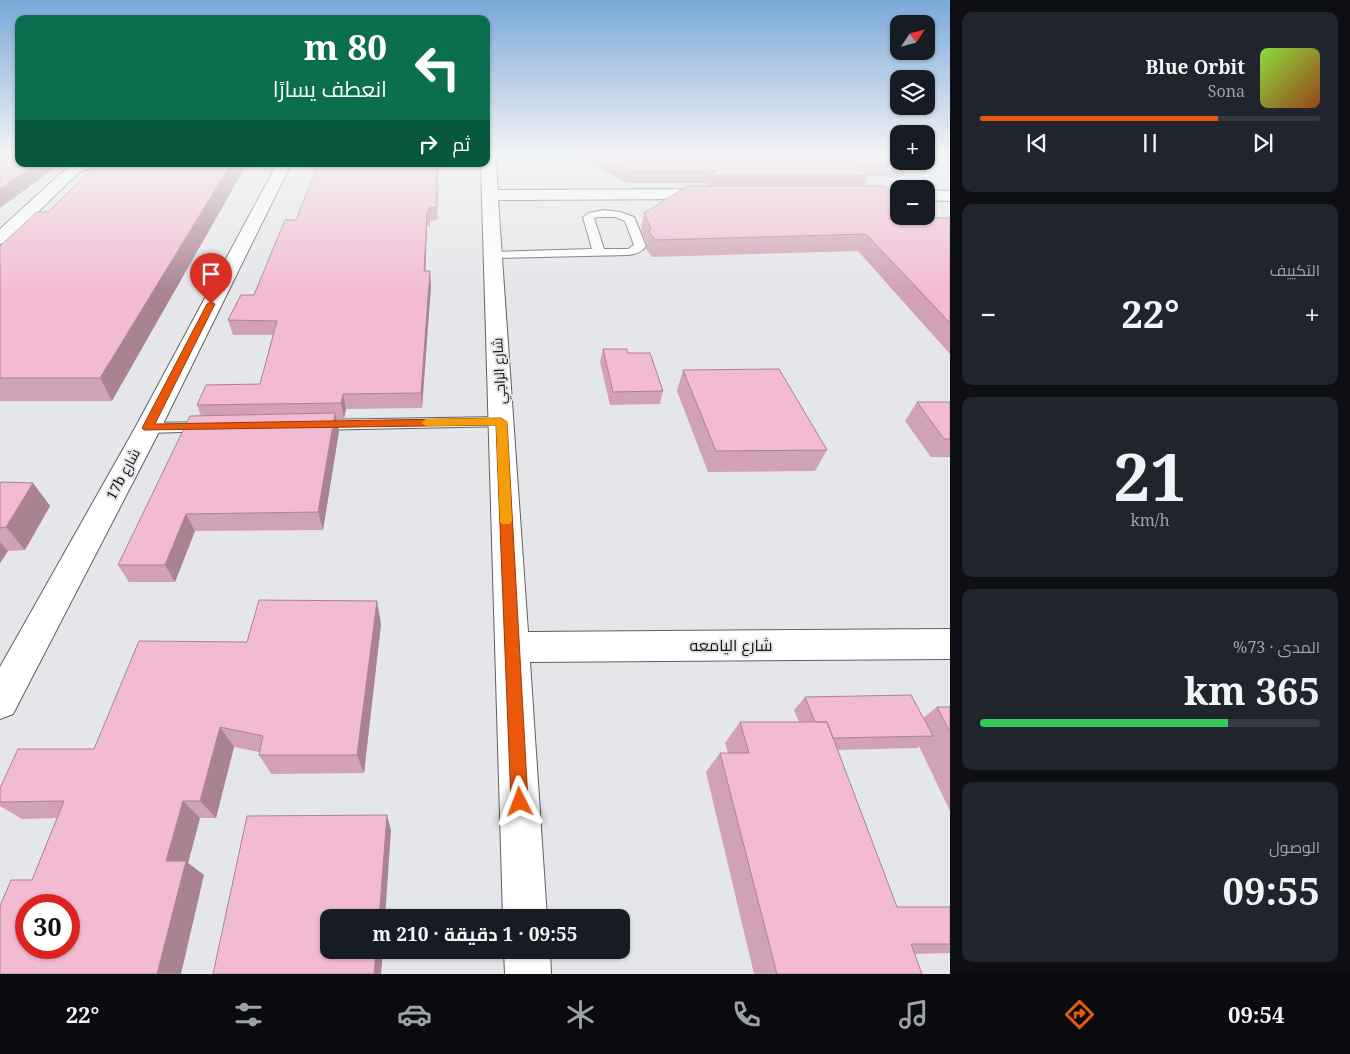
<!DOCTYPE html>
<html lang="ar">
<meta charset="utf-8">
<style>
body{margin:0;font-family:"Noto Serif",Cairo,serif;background:#20242c;color:#f1f3f6;direction:rtl;height:100vh;display:flex;flex-direction:column;font-size:19px;white-space:nowrap}
*{box-sizing:border-box;margin:0}
p{font-size:16px;color:#9ea1a6}
.icon{flex:none;width:28px;height:28px;fill:none;stroke:currentColor;stroke-width:2;stroke-linecap:round;stroke-linejoin:round}
.map{position:relative;flex:1;overflow:hidden;direction:ltr}
.details{display:flex;flex-direction:column;gap:12px;padding:12px;background:#0d0f14;width:400px}
.details>*{flex:none}
.banner{position:absolute;left:15px;top:15px;width:475px;height:152px;border-radius:10px;box-shadow:0 1px 4px #0004;direction:rtl;background:#0b6e4f;color:#fff;overflow:hidden}
.needle{width:32px;rotate:54deg}
.fabs{position:absolute;left:890px;top:15px;display:grid;gap:10px}
.fabs a{display:grid;place-items:center;width:45px;height:45px;border-radius:10px;background:#171b24;box-shadow:0 1px 4px #0004;font-size:25px}
.speed{position:absolute;left:15px;top:894px;display:flex;gap:10px;font-size:25px;font-weight:700;text-align:center}
.speed>*{display:grid;place-content:center;width:65px;height:65px;border-radius:50%;background:#171b24;box-shadow:0 1px 4px #0004;line-height:1}
.speed .limit{border:8px solid #d22;background:#fff;color:#111}
.pin{position:absolute;display:grid;place-items:center;width:42px;height:42px;color:#fff;margin:-51px -21px;border-radius:50% 50% 50% 0;rotate:-45deg;box-shadow:0 0 5px #0007}
.pin .icon{rotate:45deg}
.me{position:absolute;width:55px;margin:-28px;rotate:357deg;stroke-linejoin:round;filter:drop-shadow(0 0 4px #0008)}
.turn{display:flex;align-items:center;gap:18px;height:105px;padding:0 20px;font-size:22px}
.turn .icon{width:65px;height:65px;stroke-width:2.5}
.turn b{display:block;font-size:35px;line-height:42px}
.then{display:flex;align-items:center;height:48px;padding:0 20px;background:#0003;gap:10px;font-size:19px}
.big{font-size:38px;font-weight:700;line-height:1.1}
.details .widget{flex:1;display:flex;flex-direction:column;justify-content:center;gap:8px;min-width:0;padding:0 18px;border-radius:10px;background:#20242c}
.details .dial{align-items:center;gap:0}
.dial b{font-size:65px;line-height:1}
.song{display:flex;align-items:center;gap:15px}
.cover{width:60px;height:60px;border-radius:8px;background:linear-gradient(135deg,hsl(90 70% 55%),hsl(20 70% 35%))}
.played{height:5px;border-radius:2px;background:linear-gradient(90deg,#ea580c 70%,#363941 70%)}
.keys{display:flex;justify-content:space-around;direction:ltr}
.heat{display:flex;justify-content:space-between;align-items:center;font-size:28px;direction:ltr}
.charge{height:8px;border-radius:4px;background:linear-gradient(90deg,#34c759 73%,#363941 0)}
.trip{position:absolute;left:320px;top:909px;width:310px;height:50px;border-radius:10px;background:#171b24;box-shadow:0 1px 4px #0004;font-weight:700;line-height:50px;text-align:center;direction:rtl}
.tab-bar{display:flex;height:80px;justify-content:space-around;align-items:center;background:#090b0e;color:#9ea1a6}
.tab-bar .icon{width:35px;height:35px}
.tab-bar .active{color:#ea580c}
.tab-bar b{font-size:22px;color:#f1f3f6}
main{display:flex;flex:1;min-height:0}
.map>svg:first-child{display:block}
.lines{fill:none;stroke-linecap:round;stroke-linejoin:round}
.lane-casing{stroke:#606163;stroke-width:2}
.street-casing{stroke:#606163;stroke-width:2}
.lane{fill:#fff;fill-rule:evenodd}
.street{fill:#fff;fill-rule:evenodd}
.wall{fill:#d1a1b5}
.shaded-wall{fill:#aa8393}
.building{fill:#f3bbd2;stroke:#aa8393;fill-rule:evenodd}
.route{fill:#ea580c;stroke:#983908}
.slow{fill:#f59e0b}
.labels{text-anchor:middle;stroke-width:4;stroke-linejoin:round;paint-order:stroke}
.street-label{font-size:14px;fill:#131314;stroke:#e5e6e9}
.near-street-label{font-size:16px;fill:#131314;stroke:#e5e6e9}
</style>
<main>
<section class="details">
<div class="widget">
<div class="song"><i class="cover"></i><div><b>Blue Orbit</b><p>Sona</p></div></div>
<div class="played"></div>
<div class="keys"><svg class="icon" aria-label="previous" viewBox="0 0 24 24"><path d="M18 5L8 12l10 7zM5 5v14"/></svg><svg class="icon" aria-label="pause" viewBox="0 0 24 24"><path d="M8 5v14M16 5v14"/></svg><svg class="icon" aria-label="next" viewBox="0 0 24 24"><path d="M6 5l10 7-10 7zM19 5v14"/></svg></div>
</div>
<div class="widget"><p>التكييف</p>
<div class="heat"><a>−</a><b class="big">22°</b><a>+</a></div>
</div>
<div class="widget dial"><b>21</b><p>km/h</p></div>
<div class="widget"><p>المدى · 73%</p><b class="big">365 km</b><div class="charge"></div></div>
<div class="widget"><p>الوصول</p><b class="big">09:55</b></div>
</section>
<div class="map">
<svg width="950" height="974" viewBox="0 0 950 974">
<rect width="100%" height="100%" fill="#e5e6e9"/>
<g class="lines">
<g class="lane-casing">
<path id="lane" d="M604 210 620 212 634 217 646 246C642 252 636 254 629 255L494 258 488 255 494 252 592 249 583 217 589 213ZM598 217H615L625 221 634 245 628 249H604L594 218Z
M501 417 507 418 509 422 507 426 313 430 307 429 305 425 307 421 313 420Z
M207 422 213 423 215 427 213 431 148 433 142 432 140 428 142 424 148 423Z"/>
</g>
<g class="street-casing">
<path id="street" d="M486 155H495L498 190 712 189 718 191 720 194 718 197 712 199 498 200 528 632 950 629V659L530 662 547 918H503L481 164H486Z
M75 164H94L92 167 78 173 6 243 0 244V229L60 174Z
M277 164H291L161 428 13 714 0 719V667L135 428Z
M926 190 950 191V201L926 200Z
M504 950H550L551 974H505Z"/>
</g>
<use href="#lane" class="lane"/>
<use href="#street" class="street"/>
</g>
<path class="wall" d="M573 155H899V161H910L903 177 868 176 864 186 920 218H950V354L858 251 652 257 646 249 647 244 641 230 644 213 706 186 707 183H628Z
M318 164H438L437 220 430 221V226H427L425 271 431 285 422 408 346 409 344 418H336L339 431 323 530 195 531 175 582H129L118 565 201 416 197 405 260 384 273 335H233L228 320 254 295 296 220Z
M37 212 112 401H0V246Z
M603 349 663 391 660 404 610 405 600 362Z
M683 370 827 450 815 471 708 472 677 391Z
M917 402H950V457H931L905 421Z
M33 483 50 506 25 550 8 551 0 563V484Z
M381 624 364 773 271 774 259 755V752L234 747 216 818H200L188 863 204 875 32 880 57 818 22 819 0 806V788L94 749 247 642Z
M805 697 923 718 937 707H950V811L919 746 917 748 837 750 897 907H950V953L915 954 922 974H754L706 772 720 753H728L725 743 740 722H799L794 710Z"/>
<path class="shaded-wall" d="M36 164H60L0 208V189Z
M231 164H247L112 401 100 378Z
M437 164H438L437 220Z
M427 213V226L425 285 424 271Z
M430 271 431 285 422 408 421 393Z
M343 394 346 409 344 418 341 403Z
M335 413 339 431 323 530 318 512Z
M33 483 50 506 25 550 6 527Z
M186 514 195 531 175 582 165 565Z
M0 542 8 551 0 563Z
M377 601 381 624 364 773 357 755Z
M220 727 234 747 216 818 200 801Z
M183 801 200 818 188 863 204 875 181 974H157L166 861Z
M387 815 391 830 385 918H379Z
M376 950H383L381 974H374Z"/>
<path class="building" d="M0 155H19V164H36L0 189Z
M598 155H899V161H905L909 164H855L868 175H709L716 171H630Z
M98 164H231L100 378H0V246L37 212H48Z
M318 164H437V207L429 208V213H427L424 271H430L421 393 343 394 341 403 197 405 206 385 260 384 277 321 228 320 241 295H254L285 220H296Z
M688 186H885L899 199V216H918L920 218H950V323L866 234 655 240 649 232 651 229 644 213Z
M603 349H627L628 353H650L663 391 613 392Z
M779 369 827 450 716 451 683 370Z
M917 402H950V439H944Z
M335 413 318 512 186 514 165 565H118L190 416Z
M1 482 33 483 6 527 0 528V484Z
M259 600 377 601 357 755H259L263 736 220 727 200 801H183L166 861H186L157 974H0V906L11 880H32L64 801 0 802V788L18 749H94L139 641 247 642ZM26 905H69V948H26Z
M911 695 933 736 833 738 827 722H815L805 697Z
M937 707H950V732Z
M740 722H827L897 907H950V944H911L922 974H777L720 753H749Z
M387 815 379 918H329V950H376L374 974H213L247 816Z"/>
<linearGradient id="sky" x2="0" y2="1"><stop stop-color="#7ba8d8"/><stop offset="0.53" stop-color="#f3f4f5"/><stop offset="1" stop-color="#f3f4f5" stop-opacity="0"/></linearGradient>
<rect width="950" height="291" fill="url(#sky)"/>
<path class="route" d="M211 302 215 304 155 424 501 418 507 422 528 802 526 807 520 810 514 807 511 802 496 425 144 430 142 428 207 304Z"/>
<path class="slow" d="M501 418 507 422 512 521 510 524H502L500 521 496 425 426 426 421 423 426 419Z"/>
<g class="labels">
<g class="street-label">
<text transform="translate(499 371) rotate(-93)" y="5">شارع الراجي</text>
<text transform="translate(123 474) rotate(-62)" y="5">17b شارع</text>
</g>
<g class="near-street-label">
<text x="731" y="651">شارع اليامعه</text>
</g>
</g>
</svg>
<div class="fabs">
<a><svg class="needle" viewBox="-14 -14 28 28"><path d="M0-13l5 13h-10z" fill="#e53935"/><path d="M0 13l5-13h-10z" fill="#9ea1a6"/></svg></a>
<a><svg class="icon" aria-label="layers" viewBox="0 0 24 24"><path d="M12 4l9 5-9 5-9-5zM3 14l9 5 9-5"/></svg></a>
<a>+</a>
<a>−</a>
</div>
<div class="speed"><div class="limit">30</div></div>
<div class="pin" style="left:211px;top:304px;background:#d93025"><svg class="icon" aria-label="arrive" viewBox="0 0 24 24"><path d="M6 21V4h12l-3 4 3 4H6"/></svg></div>
<svg class="me" style="left:520px;top:802px" viewBox="-20 -20 40 40"><path d="M0-17L14 15 0 8-14 15z" fill="#ea580c" stroke="#fff" stroke-width="4"/></svg>
<div class="trip">09:55 · 1 دقيقة · 210 m</div>
<div class="banner">
<div class="turn"><svg class="icon" aria-label="left" viewBox="0 0 24 24"><path d="M17 20v-9H6M10 6l-5 5 5 5"/></svg><div><b>80 m</b>انعطف يسارًا</div></div>
<div class="then">ثم<svg class="icon" aria-label="right" viewBox="0 0 24 24"><path d="M7 20v-9h11M14 6l5 5-5 5"/></svg></div>
</div>
</div>
</main>
<nav class="tab-bar">
<b>09:54</b>
<svg class="icon active" aria-label="directions" viewBox="0 0 24 24"><path d="M12 3l9 9-9 9-9-9zM9 14v-3h6M13 9l2 2-2 2"/></svg>
<svg class="icon" aria-label="music" viewBox="0 0 24 24"><path d="M9 18V5l10-2v13"/><circle cx="6" cy="18" r="3"/><circle cx="16" cy="16" r="3"/></svg>
<svg class="icon" aria-label="phone" viewBox="0 0 24 24"><path d="M5 4h4l2 5-3 2q2 4 5 5l2-3 5 2v4C11 20 4 13 5 4z"/></svg>
<svg class="icon" aria-label="climate" viewBox="0 0 24 24"><path d="M12 3v18M4 7l16 10M4 17L20 7"/></svg>
<svg class="icon" aria-label="car" viewBox="0 0 24 24"><path d="M5 17H2v-5l4-1 3-4h7l3 4 3 1v5h-3M9 17h6M6 11h13"/><circle cx="7" cy="17" r="2"/><circle cx="17" cy="17" r="2"/></svg>
<svg class="icon" aria-label="filters" viewBox="0 0 24 24"><path d="M4 7h16M4 17h16"/><circle cx="9" cy="7" r="2"/><circle cx="15" cy="17" r="2"/></svg>
<b>22°</b>
</nav>
